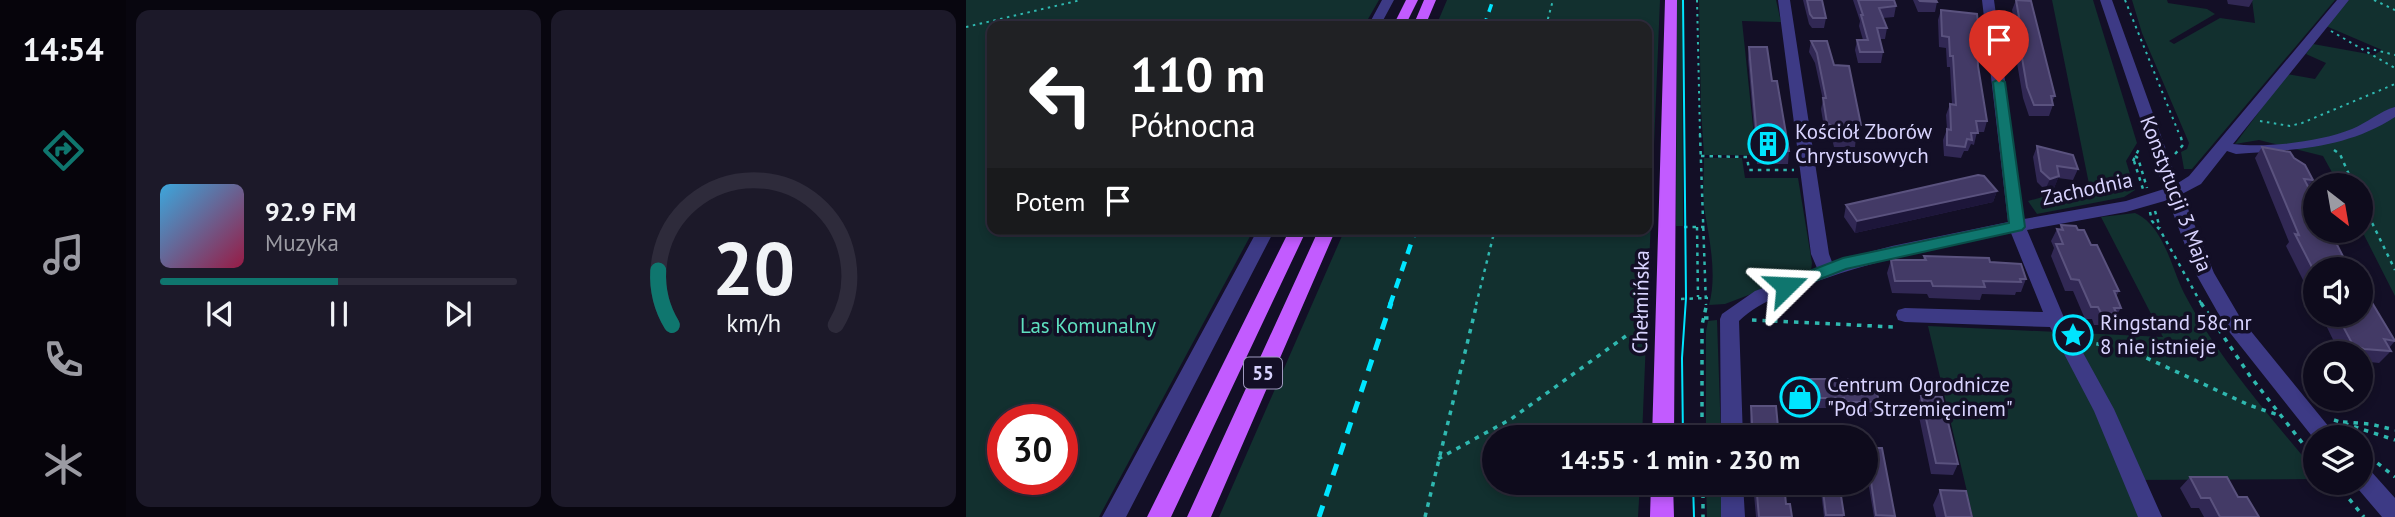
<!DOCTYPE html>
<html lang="pl">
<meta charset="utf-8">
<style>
body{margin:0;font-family:"PT Sans",sans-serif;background:#1c1929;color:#f1f3f6;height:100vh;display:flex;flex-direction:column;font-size:26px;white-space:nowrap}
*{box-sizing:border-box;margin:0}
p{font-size:23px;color:#9b9ba3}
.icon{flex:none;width:38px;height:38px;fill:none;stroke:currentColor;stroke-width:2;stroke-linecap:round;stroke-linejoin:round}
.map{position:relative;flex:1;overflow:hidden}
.sheet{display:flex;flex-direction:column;gap:10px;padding:10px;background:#08060f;width:840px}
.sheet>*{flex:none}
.banner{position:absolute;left:21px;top:21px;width:665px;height:214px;border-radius:14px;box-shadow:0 4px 10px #0003,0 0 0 2px #2e2b3b;background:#202124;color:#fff;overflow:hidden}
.needle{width:46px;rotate:149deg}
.fabs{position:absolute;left:1337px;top:173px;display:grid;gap:14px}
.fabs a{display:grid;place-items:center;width:70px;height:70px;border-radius:50%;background:#0e0b1c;box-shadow:0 4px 10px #0003,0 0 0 2px #2e2b3b;font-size:35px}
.speed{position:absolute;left:21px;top:404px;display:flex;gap:14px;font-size:35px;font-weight:700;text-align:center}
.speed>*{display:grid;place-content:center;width:91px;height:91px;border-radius:50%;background:#0e0b1c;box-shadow:0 4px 10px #0003,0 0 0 2px #2e2b3b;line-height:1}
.speed .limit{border:10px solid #d22;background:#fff;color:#111}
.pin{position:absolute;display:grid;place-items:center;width:60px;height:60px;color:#fff;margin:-72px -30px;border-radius:50% 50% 50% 0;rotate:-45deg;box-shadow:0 0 7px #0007}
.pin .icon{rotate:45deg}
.me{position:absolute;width:77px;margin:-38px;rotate:69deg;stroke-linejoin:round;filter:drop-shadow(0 0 5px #0008)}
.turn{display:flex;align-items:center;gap:24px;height:147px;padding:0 28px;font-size:32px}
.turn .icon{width:91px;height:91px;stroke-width:2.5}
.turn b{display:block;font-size:49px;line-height:60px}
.then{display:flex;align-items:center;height:66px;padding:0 28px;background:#0003;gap:14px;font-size:26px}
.sheet .widget{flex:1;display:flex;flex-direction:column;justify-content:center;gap:10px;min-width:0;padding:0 24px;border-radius:14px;background:#1c1929}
.sheet .dial{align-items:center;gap:0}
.dial svg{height:182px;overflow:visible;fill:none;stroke:#2e2b3b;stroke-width:7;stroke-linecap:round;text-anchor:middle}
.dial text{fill:#f1f3f6;stroke:none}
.song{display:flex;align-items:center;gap:21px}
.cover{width:84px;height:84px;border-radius:10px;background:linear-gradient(135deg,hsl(200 70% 55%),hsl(340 70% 35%))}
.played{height:7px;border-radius:4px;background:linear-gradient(90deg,#0f766e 50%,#2e2b3b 50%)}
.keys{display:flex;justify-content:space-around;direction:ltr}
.sheet .tiles{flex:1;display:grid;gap:10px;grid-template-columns:repeat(2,1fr)}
.trip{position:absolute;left:516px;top:425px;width:396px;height:70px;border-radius:35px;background:#0e0b1c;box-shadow:0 4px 10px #0003,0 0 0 2px #2e2b3b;font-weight:800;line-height:70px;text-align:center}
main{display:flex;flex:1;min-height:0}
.tabs{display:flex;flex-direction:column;width:126px;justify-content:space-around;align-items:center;background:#06040b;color:#9b9ba3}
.tabs .icon{width:49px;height:49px}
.tabs .selected{color:#0f766e}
.tabs b{font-size:32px;color:#f1f3f6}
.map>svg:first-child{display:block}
.green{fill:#12302f;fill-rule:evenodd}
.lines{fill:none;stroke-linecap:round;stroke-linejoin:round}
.path-far2{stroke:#2fb8b0;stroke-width:2;stroke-dasharray:2.5 4.5;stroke-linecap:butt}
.path-far1{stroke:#2fb8b0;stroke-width:2.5;stroke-dasharray:3.5 5;stroke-linecap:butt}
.path{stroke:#2fb8b0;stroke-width:3.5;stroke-dasharray:4.5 6;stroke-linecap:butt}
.minor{fill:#3d3a85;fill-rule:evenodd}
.major{fill:#c25bff;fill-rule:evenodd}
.tram{stroke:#00e5ff;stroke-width:2}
.rail-far2{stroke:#00e5ff;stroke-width:3.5;stroke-dasharray:8 7;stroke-linecap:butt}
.rail-far1{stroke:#00e5ff;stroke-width:4.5;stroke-dasharray:10 8;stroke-linecap:butt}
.rail{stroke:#00e5ff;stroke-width:5;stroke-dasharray:12 10;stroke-linecap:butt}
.wall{fill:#312854}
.shaded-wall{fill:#1d163a}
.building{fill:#433a66;stroke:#5a527e;stroke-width:2}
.route{fill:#0f766e;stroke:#0a4d48;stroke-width:2}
.labels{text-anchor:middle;stroke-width:7;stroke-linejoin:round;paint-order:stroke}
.shield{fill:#130f26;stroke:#9e99be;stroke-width:2}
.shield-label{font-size:19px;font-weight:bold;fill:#d9d4ff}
.poi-label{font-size:21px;fill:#d9d4ff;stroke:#130f26;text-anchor:start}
.street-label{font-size:21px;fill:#d9d4ff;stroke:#130f26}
.park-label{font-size:21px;fill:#5fe0c0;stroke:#130f26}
</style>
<main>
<nav class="tabs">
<b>14:54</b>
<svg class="icon selected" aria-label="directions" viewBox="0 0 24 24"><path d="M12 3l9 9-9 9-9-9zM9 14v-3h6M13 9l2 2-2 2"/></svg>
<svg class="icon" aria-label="music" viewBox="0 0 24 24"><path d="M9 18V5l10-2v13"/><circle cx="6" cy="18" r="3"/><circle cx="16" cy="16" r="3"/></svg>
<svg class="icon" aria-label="phone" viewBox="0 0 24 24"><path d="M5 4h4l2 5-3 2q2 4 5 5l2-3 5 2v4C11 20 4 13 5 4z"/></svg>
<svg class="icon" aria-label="climate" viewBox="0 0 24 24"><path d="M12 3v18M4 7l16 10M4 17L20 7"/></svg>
</nav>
<section class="sheet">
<div class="tiles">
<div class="widget">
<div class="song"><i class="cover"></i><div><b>92.9 FM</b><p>Muzyka</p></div></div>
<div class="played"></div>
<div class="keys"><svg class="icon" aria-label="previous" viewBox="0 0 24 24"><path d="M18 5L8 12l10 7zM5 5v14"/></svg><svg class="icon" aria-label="pause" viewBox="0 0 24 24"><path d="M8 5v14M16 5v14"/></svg><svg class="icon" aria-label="next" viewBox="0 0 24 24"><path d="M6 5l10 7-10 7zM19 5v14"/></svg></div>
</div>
<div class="widget dial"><svg viewBox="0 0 100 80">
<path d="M14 69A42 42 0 1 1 86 69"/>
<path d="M14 69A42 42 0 0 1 8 45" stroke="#0f766e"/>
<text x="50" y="56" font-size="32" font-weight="700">20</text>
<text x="50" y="72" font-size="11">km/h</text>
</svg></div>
</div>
</section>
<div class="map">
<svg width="1429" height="517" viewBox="0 0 1429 517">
<rect width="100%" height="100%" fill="#130f26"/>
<path class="green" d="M0 0H413L398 26H26V229H288L133 517H0ZM37 420H96V480H37Z
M481 0H694L676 437 528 438V483H674L672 517H253L379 229H681V26H470Z
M711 0H716L717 226H710Z
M733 0H810L815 22 776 21 790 155H738L735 110Z
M1086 0H1127L1171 143 1160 161 1169 190 1158 197 1071 214 1062 201 1123 184Z
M1166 0H1201L1202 3 1241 9 1249 14 1203 41 1208 44 1254 18 1289 23 1286 0H1369L1226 169H1218L1215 152 1221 149 1223 143 1176 33Z
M1383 0H1429V296L1395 229V186L1373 185 1357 156 1293 140 1269 144 1321 74 1349 79 1360 63 1340 54 1347 44 1408 55 1416 50 1360 26Z
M738 158H776L779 178H832L846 263 845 271 759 304 743 305C751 276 744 242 739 213 736 195 738 175 738 158Z
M1169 213C1198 226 1205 267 1218 293 1252 358 1303 415 1349 471V479L1162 480 1179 517H1007L962 326 1197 337 1135 217Z
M751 320 755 437 740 438V332L742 321Z
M740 483H757L759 517H741Z"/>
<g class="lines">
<path class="path-far2" d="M731 0 734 136
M1159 0 1214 136
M1408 0 1429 10
M580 26 587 0
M0 27 115 0
M1365 31 1429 68
M1401 48 1429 55
M1294 121 1324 126 1336 123 1429 84"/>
<path class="path-far1" d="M734 134 740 305
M1368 150 1374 154 1388 186
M1209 154 1217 145 1214 134
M735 156 781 157 783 170H828
M1169 156 1172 158 1181 188
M1167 161 1174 147
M1168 161 1177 189
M1395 200 1429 270
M1189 211 1194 228
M1184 212 1186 221 1194 230 1236 305
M718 227H739
M731 227 732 297
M715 299 742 298
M510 305 529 229"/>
<path class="path" d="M1235 303 1284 376 1349 459
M738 318H748
M786 320 929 327
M1120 342 1161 349 1283 405 1312 415
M1368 420 1429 440
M1377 422 1404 424 1429 430
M736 438V325L741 303
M1395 450 1429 477
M472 459 545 419 664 333
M737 483V517
M1370 483 1398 517
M459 517 511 303"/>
<path class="minor" d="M416 0H428L414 26H402Z
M812 0H824L863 254 866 262 926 246 1042 222 1016 0H1028L1058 219 1160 201 1198 189 1134 0H1146L1212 183 1223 176 1371 0H1383L1267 144C1300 148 1354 142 1386 129 1401 123 1414 111 1429 107V117C1380 149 1326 150 1270 154L1261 151 1235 184 1216 194 1248 273 1275 319 1372 438 1349 440 1261 329 1230 274 1202 200 1160 212 1061 230 1099 320 1148 409 1196 517H1172L1128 411 1084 327 939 322 932 320 930 315 932 310 939 308 1077 312 1045 233C973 247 902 261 833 288 811 297 789 305 773 321L777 438H755L754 319 756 314 789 291 851 268 845 254Z
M292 229H309L160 517H136Z
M1395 466 1403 469 1429 498V517H1416L1387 483H1395Z
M755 483H777L779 517H755Z"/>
<path class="major" d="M440 0H452L439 26H427Z
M458 0H470L459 26H447Z
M699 0H711L708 438H686Z
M324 229H341L205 517H181Z
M353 229H370L245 517H221Z
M685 483H707L708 517H684Z"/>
<path class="tram" d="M717 0 720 298 716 358 717 438
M727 483 728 517"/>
<path class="rail-far2" d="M518 26 527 0"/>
<path class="rail-far1" d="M424 305 450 229"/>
<path class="rail" d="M353 517 425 303"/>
</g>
<path class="wall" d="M837 0H855L860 18 858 28H846L843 24Z
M887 0H928L930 6 928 17 917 18 921 28 919 39H914L917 52 915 63H892L889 50 891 40H897L893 26 894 21Z
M947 0H970L971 2 969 12H952Z
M1050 0 1089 96 1086 102 1087 105 1083 116H1063L1057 98 1045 28 1048 20 1046 10Z
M1261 0H1287L1283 7 1262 4Z
M975 10 1014 42 1011 51 1012 66 1021 121 1018 132H1011L1008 145 1005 144 1002 151H998L995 158 978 156 977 140 981 129 980 115 984 104H986L984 67H981L980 48 973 47 972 20Z
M845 41 868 65 895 125 893 137H890L889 147H868L866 139 859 134 855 109 857 100 849 63 843 52Z
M783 47 806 81 823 151 822 164H791L782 59Z
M1071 146 1112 169 1107 180 1092 178 1088 188 1079 190 1071 182 1067 157Z
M1296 147 1328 158 1347 180 1342 187 1349 231H1370L1367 236 1349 270V304L1320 246 1323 242 1289 158Z
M1031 191 1027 202 889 233 878 217 880 205Z
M1095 225 1112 230 1125 245 1153 291 1150 297 1155 308 1144 325H1128L1126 319H1119L1107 291H1099L1085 256 1088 248 1085 241 1091 229 1093 230Z
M958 256 1024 262 1060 279 1055 292H1050L1049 295 1016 294 1014 300 963 298 961 294 926 293 921 273 925 260H957Z
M1399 300 1429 341 1423 348 1425 351 1413 363 1395 361V354H1374L1355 315H1395Z
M830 379 913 402 910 412 876 413 875 408H831L828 390Z
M955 396 992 464 987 475 965 474 951 407Z
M785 406 813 438H785L784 421Z
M900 448 929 516 928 517H908L900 469Z
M1224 477 1272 497 1293 517H1238L1233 508H1225L1214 488Z
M787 483H818L820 504 826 517H790Z
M854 483H873L878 515 877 517H858Z
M974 490 1006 517H970L967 505Z"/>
<path class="shaded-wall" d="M1093 176 1088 188 1079 190 1084 179Z
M1031 191 1027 202 889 233 891 221Z"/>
<path class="building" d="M841 0H856L860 18H847L844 14Z
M892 0H928L930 6 913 8 921 28H911L917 52H894L891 40H902L895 15H897Z
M953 0H970L971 2 954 1Z
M1050 0 1065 1 1089 96H1085L1087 105H1068L1061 87 1049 17H1053Z
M975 10 1011 14 1014 42H1011L1012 66 1021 121H1010L1012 133H1005L1006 140 1001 139 999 147 981 145V129L985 130 984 104 990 105 987 56H984L983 37 976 36Z
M845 41H861L868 65 883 66 895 125H888L891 135H870L868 127 861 123 857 98H860L851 53Z
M783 47H801L806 81H811L823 151 792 150Z
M1071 146 1107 155 1112 169 1091 166 1093 176 1084 179 1075 171Z
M1296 147 1324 152 1328 158 1339 165 1347 180 1338 179 1349 200V231H1364L1384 270H1349V273L1329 234 1333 235Z
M1012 175 1018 176 1031 191 891 221 880 205Z
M1095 225 1110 226 1112 230H1118L1125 245H1131L1153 291H1148L1155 308H1148L1151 314 1135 313 1132 307H1125L1113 280 1105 279 1090 244H1097L1091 229 1097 230Z
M958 256 1023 258 1024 262 1055 264 1060 279H1054L1055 282 1017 281 1019 287 967 286 965 281H929L925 260H960Z
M1395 292 1399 300 1405 301 1429 341 1418 339 1425 351 1398 349 1387 345 1371 315H1395Z
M830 379H908L913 402H878V398H833Z
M955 396 976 397 992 464 970 463Z
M785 406H810L813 438H787Z
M900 448H916L929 516 910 515Z
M1224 477H1261L1272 497H1281L1293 517H1254L1244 498H1235Z
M790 483H818L820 504H824L826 517H793Z
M856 483H873L878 515H860Z
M974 490 1000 491 1006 517H980Z"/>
<path class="route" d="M1033 79 1039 82 1059 227 1056 230 880 269 826 290H815L812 286 815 282 877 258 1043 223 1027 82Z"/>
<defs>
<g id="building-ring" transform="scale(2.0125)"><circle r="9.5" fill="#130f26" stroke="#00e5ff" stroke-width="1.5"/><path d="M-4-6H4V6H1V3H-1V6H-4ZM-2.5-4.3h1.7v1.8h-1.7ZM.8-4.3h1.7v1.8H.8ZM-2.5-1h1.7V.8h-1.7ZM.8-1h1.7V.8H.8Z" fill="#00e5ff"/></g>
<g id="sight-ring" transform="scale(2.0125)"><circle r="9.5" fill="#130f26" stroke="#00e5ff" stroke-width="1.5"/><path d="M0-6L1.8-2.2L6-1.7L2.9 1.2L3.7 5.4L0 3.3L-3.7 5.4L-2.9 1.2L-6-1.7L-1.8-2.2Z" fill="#00e5ff"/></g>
<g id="shop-ring" transform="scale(2.0125)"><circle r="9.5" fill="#130f26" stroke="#00e5ff" stroke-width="1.5"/><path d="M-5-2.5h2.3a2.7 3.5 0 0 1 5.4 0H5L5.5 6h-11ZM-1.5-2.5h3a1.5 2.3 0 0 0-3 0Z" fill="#00e5ff"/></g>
</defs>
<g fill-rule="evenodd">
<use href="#building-ring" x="802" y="144"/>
<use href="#sight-ring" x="1107" y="335"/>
<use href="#shop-ring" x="834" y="397"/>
</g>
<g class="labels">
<rect class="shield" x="278" y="357.5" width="38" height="31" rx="5"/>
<g class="shield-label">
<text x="297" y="380">55</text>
</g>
<g class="poi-label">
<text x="829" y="139">Kościół Zborów<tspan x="829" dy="24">Chrystusowych</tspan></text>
<text x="1134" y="330">Ringstand 58c nr<tspan x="1134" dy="24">8 nie istnieje</tspan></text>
<text x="861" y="392">Centrum Ogrodnicze<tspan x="861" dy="24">"Pod Strzemięcinem"</tspan></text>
</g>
<g class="street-label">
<text transform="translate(1121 189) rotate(-12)" y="7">Zachodnia</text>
<text transform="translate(1210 194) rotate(69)" y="7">Konstytucji 3 Maja</text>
<text transform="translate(675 302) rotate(-89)" y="7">Chełmińska</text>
</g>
<g class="park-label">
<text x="122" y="333">Las Komunalny</text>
</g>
</g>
</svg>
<div class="fabs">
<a><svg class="needle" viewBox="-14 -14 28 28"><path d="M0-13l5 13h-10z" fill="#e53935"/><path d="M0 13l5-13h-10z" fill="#9b9ba3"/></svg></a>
<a><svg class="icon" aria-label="sound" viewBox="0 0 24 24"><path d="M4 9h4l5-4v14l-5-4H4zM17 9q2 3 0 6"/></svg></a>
<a><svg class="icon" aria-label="search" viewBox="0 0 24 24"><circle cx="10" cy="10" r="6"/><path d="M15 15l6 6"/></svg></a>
<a><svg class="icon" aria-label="layers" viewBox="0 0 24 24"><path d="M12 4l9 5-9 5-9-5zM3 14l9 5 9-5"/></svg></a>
</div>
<div class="speed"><div class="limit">30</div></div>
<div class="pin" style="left:1033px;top:82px;background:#d93025"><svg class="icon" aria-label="arrive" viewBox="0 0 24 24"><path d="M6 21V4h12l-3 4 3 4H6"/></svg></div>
<svg class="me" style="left:820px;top:286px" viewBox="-20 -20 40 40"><path d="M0-17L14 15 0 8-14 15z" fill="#0f766e" stroke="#fff" stroke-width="4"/></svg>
<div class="trip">14:55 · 1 min · 230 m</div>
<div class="banner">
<div class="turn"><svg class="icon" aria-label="left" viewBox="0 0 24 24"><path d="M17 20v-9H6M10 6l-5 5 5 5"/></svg><div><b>110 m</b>Północna</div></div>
<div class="then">Potem<svg class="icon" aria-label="arrive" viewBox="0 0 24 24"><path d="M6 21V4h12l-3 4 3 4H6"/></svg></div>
</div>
</div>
</main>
